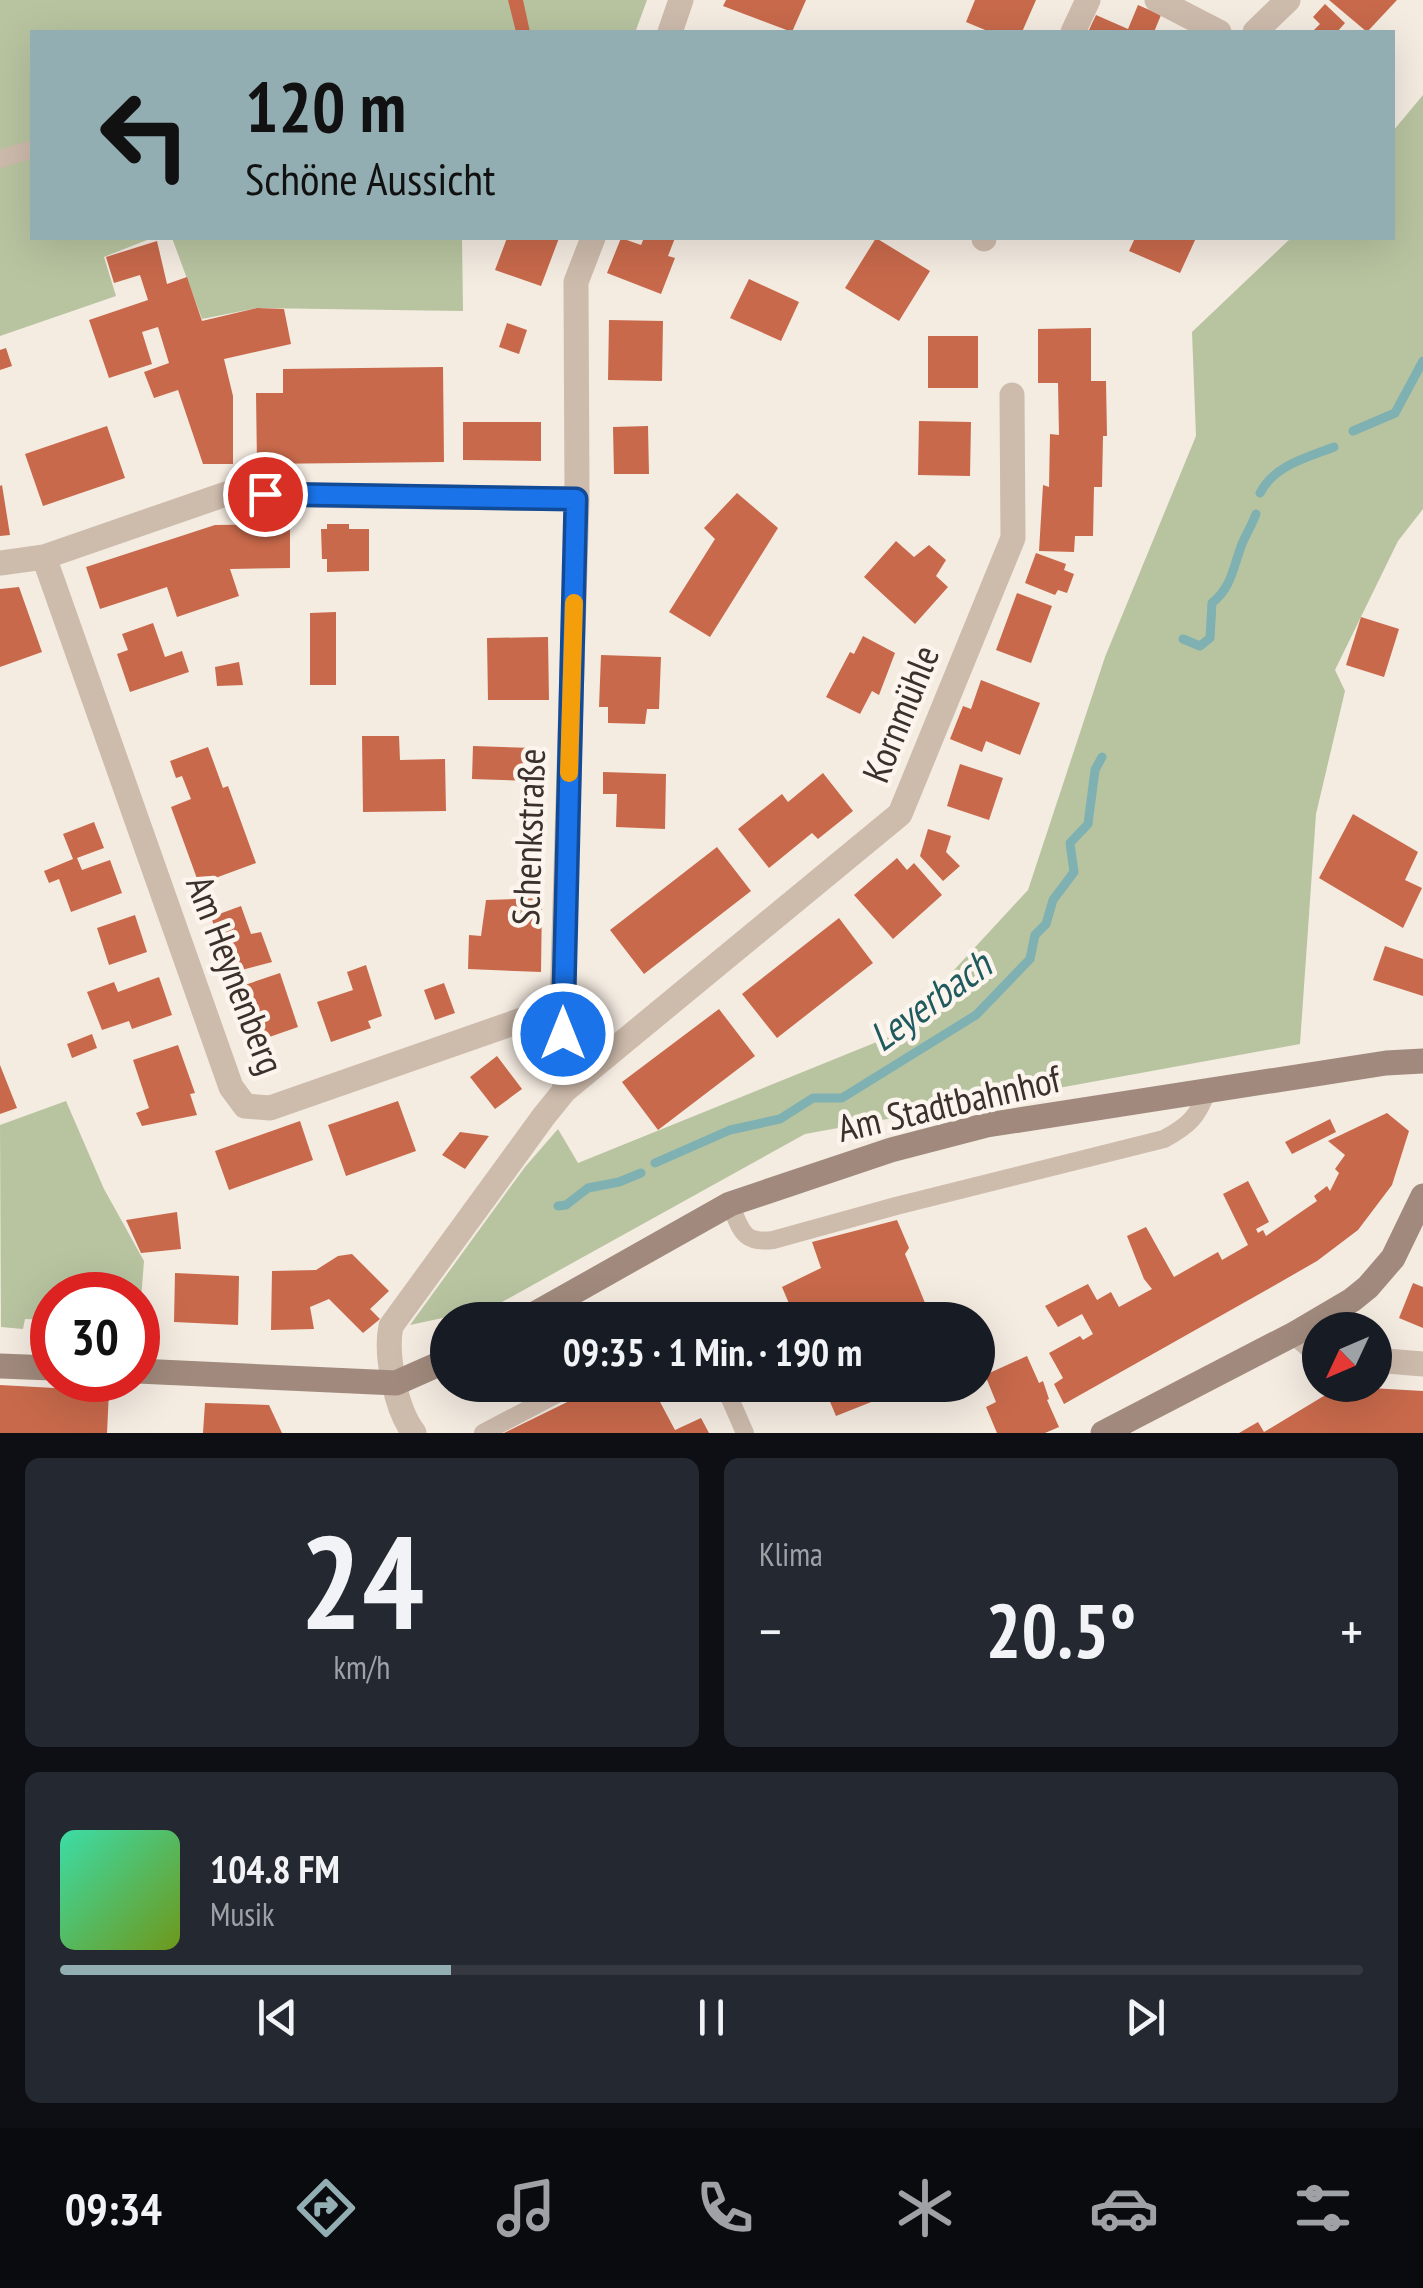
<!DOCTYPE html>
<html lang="de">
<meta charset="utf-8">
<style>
body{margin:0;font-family:"PT Sans Narrow",sans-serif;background:#242831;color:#f1f3f6;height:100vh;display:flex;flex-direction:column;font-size:38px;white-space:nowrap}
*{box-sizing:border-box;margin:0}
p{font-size:32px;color:#9ea1a6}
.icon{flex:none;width:55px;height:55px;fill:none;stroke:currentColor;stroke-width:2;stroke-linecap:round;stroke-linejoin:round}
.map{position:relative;height:1433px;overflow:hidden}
.drawer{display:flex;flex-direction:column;gap:25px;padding:25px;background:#0d0f14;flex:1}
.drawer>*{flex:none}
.hud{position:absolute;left:30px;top:30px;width:1365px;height:210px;border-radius:0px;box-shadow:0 10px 40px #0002;background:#92aeb2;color:#111;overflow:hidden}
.needle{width:65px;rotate:226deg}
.controls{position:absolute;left:1302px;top:1312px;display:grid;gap:20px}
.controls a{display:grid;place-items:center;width:90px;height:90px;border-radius:50%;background:#171b24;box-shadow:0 10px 40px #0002;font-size:50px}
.speed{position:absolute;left:30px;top:1272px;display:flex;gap:20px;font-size:50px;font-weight:700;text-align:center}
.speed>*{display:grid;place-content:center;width:130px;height:130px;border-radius:50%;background:#171b24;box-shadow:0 10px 40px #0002;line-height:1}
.speed .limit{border:15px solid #d22;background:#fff;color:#111}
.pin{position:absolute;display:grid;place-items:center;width:85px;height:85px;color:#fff;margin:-42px;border:5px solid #fff;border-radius:50%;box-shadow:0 2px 10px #0007}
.me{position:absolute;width:110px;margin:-55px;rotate:0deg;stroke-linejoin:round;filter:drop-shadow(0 0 8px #0008)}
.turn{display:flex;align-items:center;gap:35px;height:210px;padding:0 50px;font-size:45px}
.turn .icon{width:130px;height:130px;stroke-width:2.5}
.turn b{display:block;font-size:70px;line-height:85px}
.big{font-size:75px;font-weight:700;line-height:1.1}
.drawer .tile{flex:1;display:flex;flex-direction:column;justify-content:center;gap:15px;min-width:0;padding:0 35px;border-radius:15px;background:#242831}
.drawer .dial{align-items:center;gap:0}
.dial b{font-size:130px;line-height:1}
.song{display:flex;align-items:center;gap:30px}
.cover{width:120px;height:120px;border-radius:15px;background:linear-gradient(135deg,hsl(160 70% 55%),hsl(80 70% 35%))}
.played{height:10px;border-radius:5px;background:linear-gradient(90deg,#92aeb2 30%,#363941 30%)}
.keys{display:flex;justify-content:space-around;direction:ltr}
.heat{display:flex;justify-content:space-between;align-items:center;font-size:55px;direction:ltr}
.drawer .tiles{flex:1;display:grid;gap:25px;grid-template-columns:1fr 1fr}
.tile:last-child{grid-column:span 2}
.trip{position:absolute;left:430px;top:1302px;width:565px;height:100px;border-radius:50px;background:#171b24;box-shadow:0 10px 40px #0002;font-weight:700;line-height:100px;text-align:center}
.tabs{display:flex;height:160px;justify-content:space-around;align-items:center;background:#090b0e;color:#9ea1a6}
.tabs .icon{width:70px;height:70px}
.tabs .active{color:#92aeb2}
.tabs b{font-size:45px;color:#f1f3f6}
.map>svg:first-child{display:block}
.green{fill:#b8c4a0}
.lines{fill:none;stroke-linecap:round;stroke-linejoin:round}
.stream{stroke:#7fb0b2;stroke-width:9}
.building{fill:#c8694b}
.service{stroke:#cdbbac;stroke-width:18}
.minor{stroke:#cdbbac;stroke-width:25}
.secondary{stroke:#a18a7d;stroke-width:25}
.route-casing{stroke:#114b97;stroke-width:25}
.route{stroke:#1a73e8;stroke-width:18}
.slow{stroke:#f59e0b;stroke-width:18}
.labels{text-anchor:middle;stroke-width:9;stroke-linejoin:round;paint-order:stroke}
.street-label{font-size:38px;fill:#3b302b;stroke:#fbf5ee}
.water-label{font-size:40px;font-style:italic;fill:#1f5a5e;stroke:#fbf5ee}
</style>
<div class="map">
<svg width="1423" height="1433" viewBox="0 0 1423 1433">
<rect width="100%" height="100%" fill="#f4ebe1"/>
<path class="green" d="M0 0H647L636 30 627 32H32V238H152L104 257 116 296 0 336Z
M1423 95V509L1398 541 1335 670 1345 691 1316 814 1300 1044 805 1134 493 1307 410 1325 525 1167 558 1129 578 1163 894 1035 1028 890 1105 657 1196 436 1192 332 1291 238H1392L1393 131Z
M172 238H462L463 311 257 308 202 319Z
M66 1101 104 1189 144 1261 139 1325 138 1295H52V1320L25 1319 23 1329 1 1327 0 1125Z"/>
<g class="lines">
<path class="stream" d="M1353 431 1395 413 1423 361
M1260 493C1275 465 1306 458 1334 447
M1183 639 1200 646 1210 638 1212 603C1232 587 1233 567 1242 544 1246 534 1252 525 1256 514
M655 1163 730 1130 780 1119 813 1098H842L976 1015 1030 959 1035 935 1046 924 1053 900 1074 872 1070 843 1088 824 1095 770 1102 757
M558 1206 566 1205 588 1188 619 1182 641 1173"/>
</g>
<path class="building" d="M508 0H523L530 32H516Z
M726 0H806L792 32 723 6Z
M975 0H1036L1022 32H990L966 22Z
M1329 0H1397L1367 32Z
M1325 4 1345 23 1337 32H1312L1320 24 1313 17Z
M1138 5 1161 15 1154 32H1088L1096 15 1128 29Z
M507 238H559L541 286 495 270Z
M621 238 641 245 644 238H675L668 256 675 258 661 294 607 273Z
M876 238 930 271 899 321 845 288Z
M1135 238H1196L1180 273 1129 251Z
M157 241 167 284 187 277 202 321 257 308 284 309 291 344 224 359 233 396V464H203L178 390 154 398 144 372 169 363 158 327 142 332 152 364 109 378 89 320 148 300 140 275 114 283 106 257Z
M749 279 799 302 781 341 730 318Z
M609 320 663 321 662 381 608 380Z
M507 323 527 330 519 354 499 347Z
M1091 328V381H1106L1107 436H1103L1102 487H1094L1093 536H1075L1074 552 1039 551 1043 485 1049 487 1050 434 1059 435 1058 383H1038V329Z
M928 336H978V388H928Z
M6 348 12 366 0 370V350Z
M443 367 444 462 257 464 256 393H283V369Z
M919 421 971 422 970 476 918 475Z
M463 422H541V461L463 460Z
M107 426 125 478 43 506 25 454Z
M648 426 649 474H614L613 427Z
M2 485 10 535 0 536V486Z
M737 493 778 528 710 637 669 612 715 539 704 528Z
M290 524V568L230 569 239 596 177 617 167 587 100 609 86 567 215 525Z
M327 524H349V529H369V571L327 572V559H322L321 529H327Z
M896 541 914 557 929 545 946 560 936 576 948 587 915 624 864 577Z
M1036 553 1066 564 1064 570 1074 574 1067 593 1058 590 1055 595 1025 583Z
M19 587 42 652 0 667V589Z
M1017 593 1052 606 1031 663 996 650Z
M336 612V685H310V613Z
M1361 617 1399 629 1384 677 1346 665Z
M153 623 165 657 182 651 189 672 130 692 117 654 128 650 122 634Z
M863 636 895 653 879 695 872 691 860 714 826 697 850 652 854 654Z
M548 637 549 700H488L487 638Z
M601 655 661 657 659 709H647L645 724 608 723V707H599Z
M239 662 243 685 217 686 215 667Z
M981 680 1040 703 1020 755 986 741 982 752 950 739 963 706 971 709Z
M362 736H399L400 760 445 759 446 811 363 812Z
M473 746 534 748 533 781 472 779Z
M208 747 223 788 228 786 256 863 199 884 171 807 191 799 182 776 176 778 170 761Z
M960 764 1003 778 989 820 947 806Z
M603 772 666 774 665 829 616 827 617 794H603Z
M823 773 853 811 818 839 812 833 769 868 738 829 782 794 788 802Z
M1353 814 1418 852 1405 880 1422 888 1403 928 1319 878Z
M94 822 104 848 77 858 82 870 110 860 122 893 71 912 59 879 49 883 44 871 73 859 63 834Z
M928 829 951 836 946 852 960 866 943 881 920 856Z
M717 847 751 891 644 974 610 930Z
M897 858 907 870 914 863 942 895 893 939 854 895Z
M542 898 541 972 468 969 469 935 481 936 486 900Z
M241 906 251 934 261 932 272 962 230 973 211 917Z
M135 915 147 952 109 965 97 928Z
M839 918 873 963 777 1038 742 994Z
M1385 946 1423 959V996L1373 980Z
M366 965 382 1016 368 1021 371 1028 331 1042 317 1002 353 990 347 972Z
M280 973 298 1027 255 1042 236 988Z
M159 977 172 1015 132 1029 129 1021 102 1030 87 992 114 982 118 992Z
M444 983 455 1013 435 1020 424 990Z
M719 1009 755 1056 658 1130 622 1082Z
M92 1034 97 1048 72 1058 67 1044Z
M178 1045 195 1093 190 1094 197 1115 142 1126 136 1113 149 1108 133 1060Z
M497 1056 522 1089 495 1109 470 1077Z
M0 1065 17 1108 0 1114Z
M398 1101 416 1151 346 1176 328 1125Z
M1387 1113 1409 1131 1392 1185 1358 1230 1317 1261 1270 1288 1064 1404 1054 1384 1063 1378 1049 1353 1080 1336 1083 1340 1093 1334 1082 1314 1058 1327 1045 1306 1088 1284 1097 1300 1111 1292 1119 1307 1152 1289 1144 1279 1127 1236 1146 1227 1174 1277 1218 1252 1222 1260 1248 1245 1223 1194 1248 1181 1269 1222 1256 1229 1258 1233 1263 1230 1266 1236 1317 1201 1314 1196 1327 1186 1330 1191 1339 1173 1335 1169 1345 1155 1328 1141Z
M1330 1119 1336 1132 1292 1154 1285 1142Z
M300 1121 313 1160 229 1190 215 1151Z
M460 1132 489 1136 465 1169 442 1155Z
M177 1212 181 1249 141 1253 126 1220Z
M897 1220 909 1248 905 1254 932 1320H796L782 1287 821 1268 812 1242Z
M352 1254 389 1291 370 1309 380 1319 363 1333 329 1299 310 1307 314 1329 271 1330 272 1271 316 1270 338 1256Z
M175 1273 239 1276 238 1325 174 1322Z
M1413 1283 1423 1287V1328L1399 1318Z
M1027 1356 1039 1383 1043 1381 1049 1399 1047 1400 1059 1427 1045 1433H997L986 1407 996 1402 985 1375Z
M0 1385 109 1391 107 1433H0Z
M602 1385H651L675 1430 701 1418 709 1433H504Z
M823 1385H893L894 1393 836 1416Z
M1353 1387 1423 1391V1433H1239L1258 1422 1264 1432 1332 1391 1336 1397Z
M205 1403 269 1405 282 1433H203Z"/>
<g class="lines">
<path class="service" d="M0 159 32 149
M730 1204C741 1229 742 1244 773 1240L896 1206 1164 1139C1188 1126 1198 1117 1207 1091
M724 1385 745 1433
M483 1433 574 1385"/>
<path class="minor" d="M1157 0 1219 32
M670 32 681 0
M1073 32 1088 0
M1255 32 1288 0
M984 239V238
M44 557 231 1087 245 1106 270 1108 562 1006
M0 563 44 557 226 494 577 499
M565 1090 562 1006 577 499 576 282 593 238
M1296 1333 1312 1347 1320 1349
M1375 1360 1423 1364
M414 1433C396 1410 385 1354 391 1326L544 1116 565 1090 900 814 1013 538 1012 395"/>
<path class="secondary" d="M524 1320 730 1204 891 1150 987 1125 1386 1063 1423 1061
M0 1366 52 1368
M138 1371 396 1383 448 1360
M1103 1433 1296 1333 1352 1300 1368 1287 1393 1258 1423 1196"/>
</g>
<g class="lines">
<g class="route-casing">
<path id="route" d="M265 494 576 499 563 1034"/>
</g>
<use href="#route" class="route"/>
<path class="slow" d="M569 773 574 603"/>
</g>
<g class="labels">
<g class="street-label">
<text transform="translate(901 714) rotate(-68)" y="13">Kornmühle</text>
<text transform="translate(529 837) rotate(-88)" y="13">Schenkstraße</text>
<text transform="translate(235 975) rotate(69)" y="13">Am Heynenberg</text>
<text transform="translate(949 1104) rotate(-13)" y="13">Am Stadtbahnhof</text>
</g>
<g class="water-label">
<text transform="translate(930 1001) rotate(-36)" y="14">Leyerbach</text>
</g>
</g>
</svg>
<div class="controls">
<a><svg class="needle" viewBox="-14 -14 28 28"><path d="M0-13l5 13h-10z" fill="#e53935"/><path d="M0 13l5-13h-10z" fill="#9ea1a6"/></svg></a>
</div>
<div class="speed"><div class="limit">30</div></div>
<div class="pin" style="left:265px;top:494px;background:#d93025"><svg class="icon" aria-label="arrive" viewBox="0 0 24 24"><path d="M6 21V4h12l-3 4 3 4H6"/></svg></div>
<svg class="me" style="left:563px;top:1034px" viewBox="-20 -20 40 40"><circle r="17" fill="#1a73e8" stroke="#fff" stroke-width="3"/><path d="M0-11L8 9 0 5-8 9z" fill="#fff"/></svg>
<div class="trip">09:35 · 1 Min. · 190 m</div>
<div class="hud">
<div class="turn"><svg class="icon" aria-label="left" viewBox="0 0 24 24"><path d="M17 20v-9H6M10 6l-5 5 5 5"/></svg><div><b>120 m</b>Schöne Aussicht</div></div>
</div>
</div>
<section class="drawer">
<div class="tiles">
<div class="tile dial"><b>24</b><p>km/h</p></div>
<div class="tile"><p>Klima</p>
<div class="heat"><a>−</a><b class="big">20.5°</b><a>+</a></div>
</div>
<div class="tile">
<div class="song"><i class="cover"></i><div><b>104.8 FM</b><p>Musik</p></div></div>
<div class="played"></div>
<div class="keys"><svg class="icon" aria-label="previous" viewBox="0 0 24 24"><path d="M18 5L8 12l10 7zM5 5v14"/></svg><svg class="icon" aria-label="pause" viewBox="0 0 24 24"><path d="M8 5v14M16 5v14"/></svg><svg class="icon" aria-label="next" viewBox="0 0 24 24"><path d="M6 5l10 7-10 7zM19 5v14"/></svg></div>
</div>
</div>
</section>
<nav class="tabs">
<b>09:34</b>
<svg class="icon active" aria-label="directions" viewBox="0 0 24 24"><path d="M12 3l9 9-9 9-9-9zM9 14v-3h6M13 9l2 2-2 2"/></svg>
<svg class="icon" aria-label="music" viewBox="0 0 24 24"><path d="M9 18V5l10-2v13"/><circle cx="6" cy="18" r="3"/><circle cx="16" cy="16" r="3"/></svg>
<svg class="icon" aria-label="phone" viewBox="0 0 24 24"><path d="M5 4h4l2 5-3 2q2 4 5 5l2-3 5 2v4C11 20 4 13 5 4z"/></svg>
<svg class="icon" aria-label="climate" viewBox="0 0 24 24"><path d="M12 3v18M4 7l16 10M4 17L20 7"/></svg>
<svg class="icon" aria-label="car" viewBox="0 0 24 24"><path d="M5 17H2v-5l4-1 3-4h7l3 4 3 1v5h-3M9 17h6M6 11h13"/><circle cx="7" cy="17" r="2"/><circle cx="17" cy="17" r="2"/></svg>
<svg class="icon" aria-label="filters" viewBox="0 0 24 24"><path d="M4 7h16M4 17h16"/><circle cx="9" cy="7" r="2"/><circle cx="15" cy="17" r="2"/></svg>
</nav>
